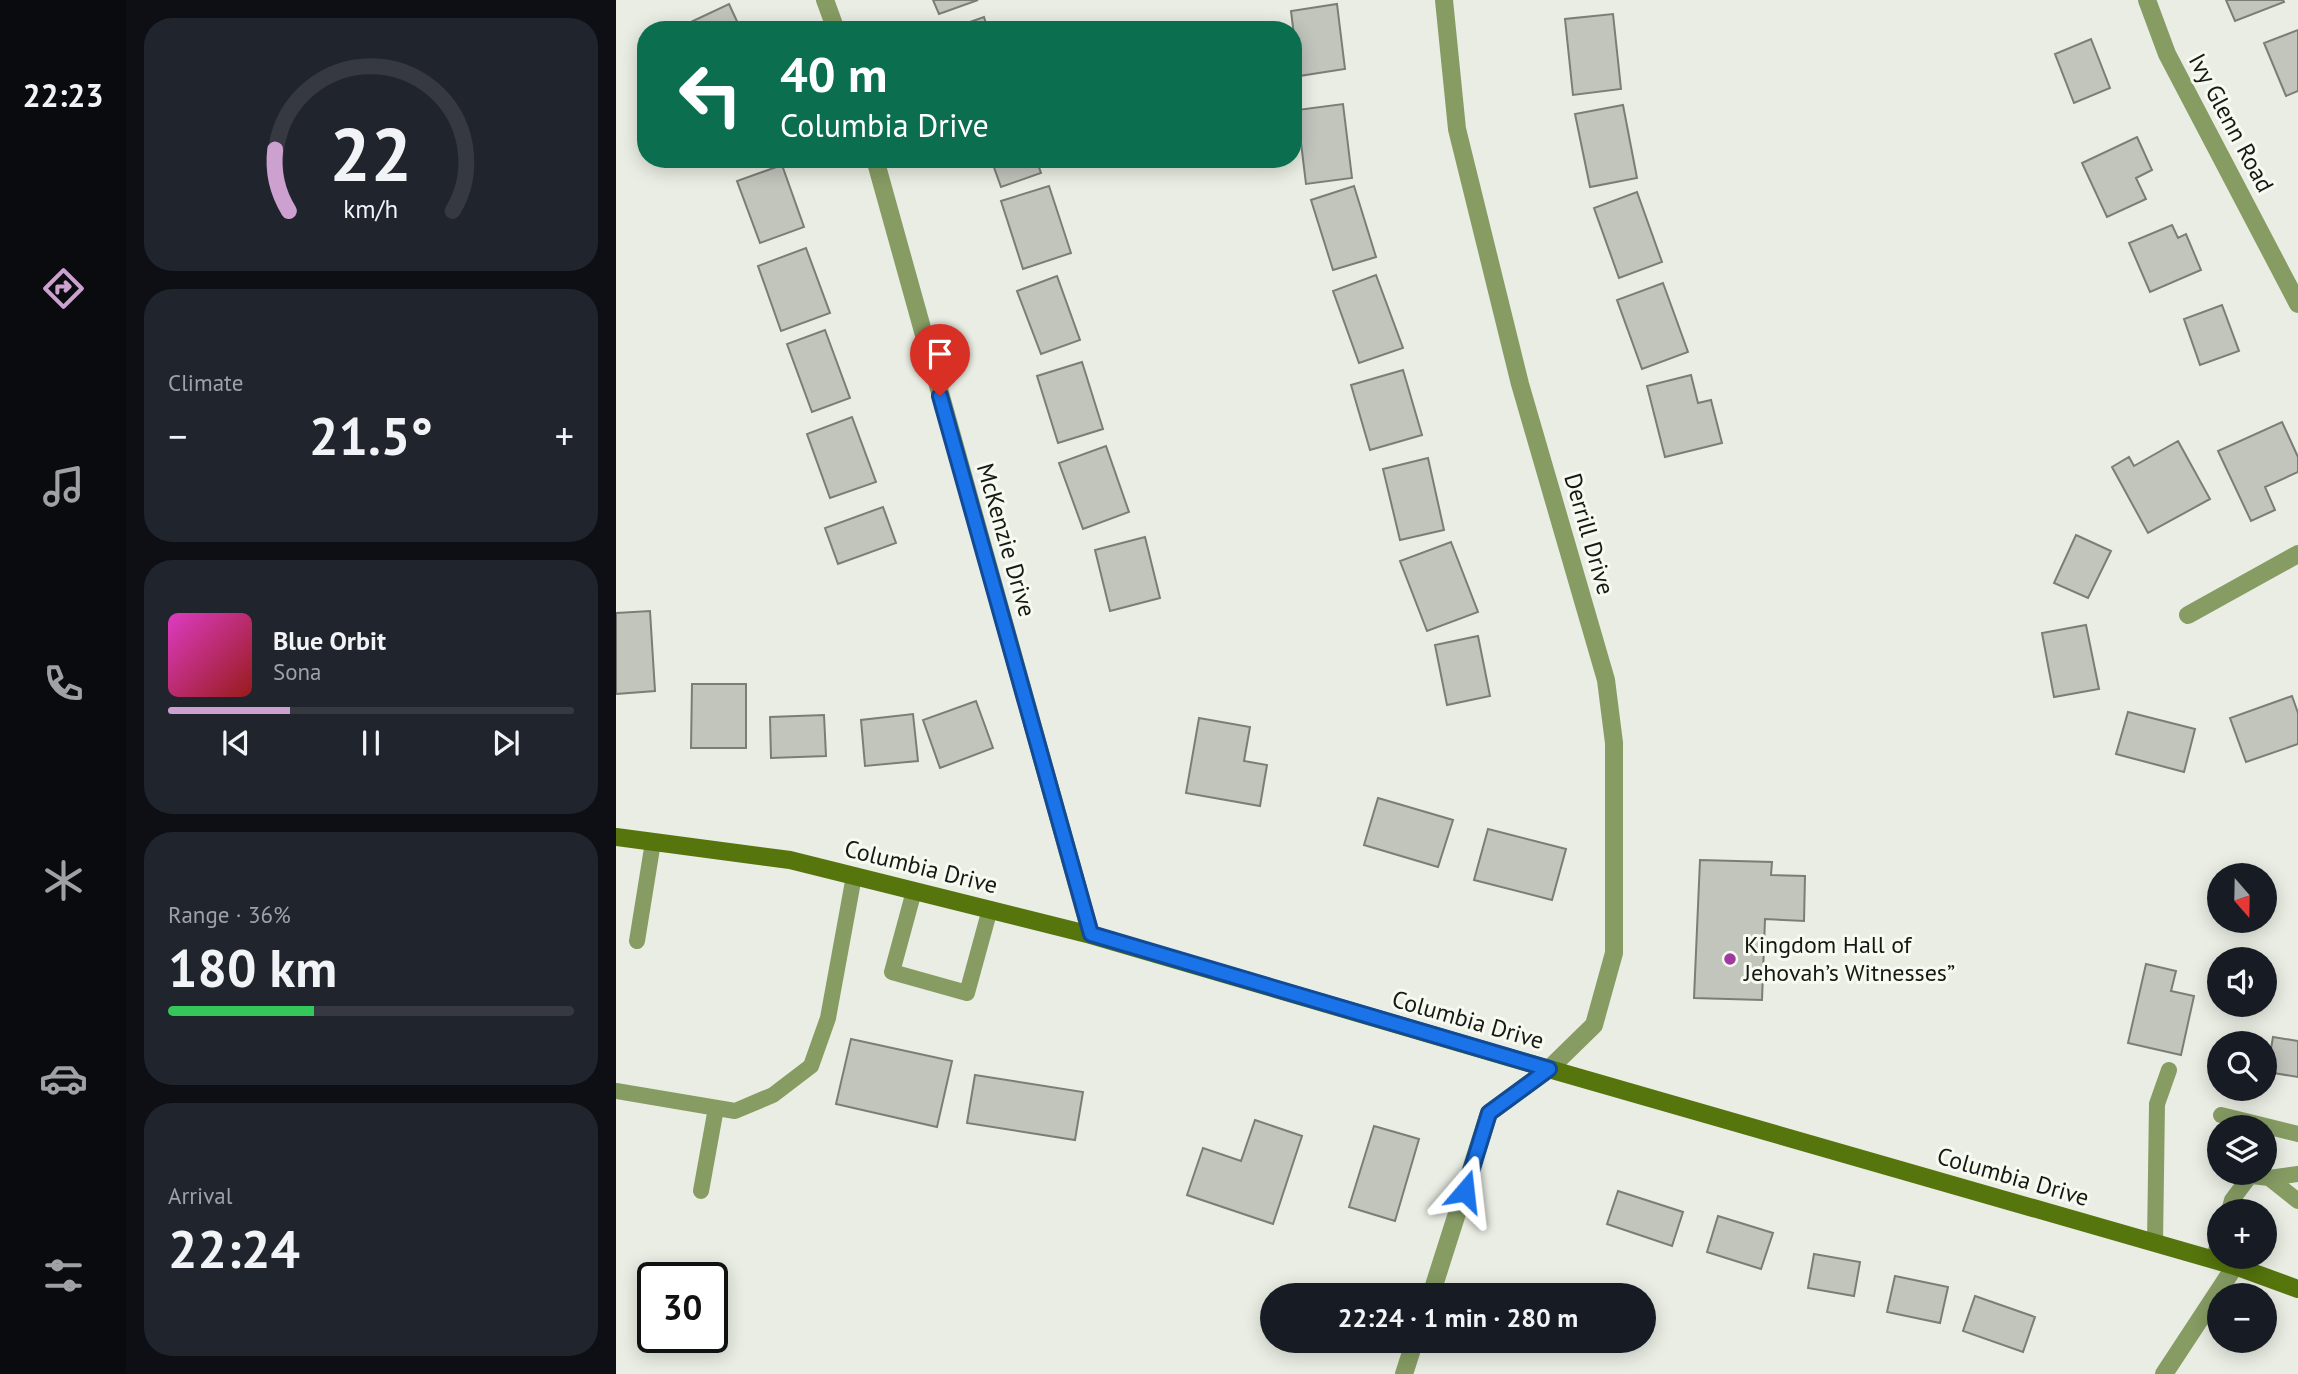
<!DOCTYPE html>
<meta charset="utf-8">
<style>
body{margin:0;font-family:"PT Sans",sans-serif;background:#20242c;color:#f1f3f6;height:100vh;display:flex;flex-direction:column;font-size:26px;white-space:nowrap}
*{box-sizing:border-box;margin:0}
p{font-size:23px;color:#9ea1a6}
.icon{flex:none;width:38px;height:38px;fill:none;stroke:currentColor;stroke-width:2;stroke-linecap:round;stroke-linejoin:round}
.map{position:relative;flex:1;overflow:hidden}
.details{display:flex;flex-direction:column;gap:18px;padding:18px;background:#0d0f14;width:490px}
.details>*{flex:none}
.top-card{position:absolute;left:21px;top:21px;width:665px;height:147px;border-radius:28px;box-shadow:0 4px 18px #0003;background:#0b6e4f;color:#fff;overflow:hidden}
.needle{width:46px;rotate:160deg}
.tools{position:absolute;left:1591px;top:863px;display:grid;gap:14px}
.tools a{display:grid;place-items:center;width:70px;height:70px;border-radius:50%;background:#171b24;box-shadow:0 4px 18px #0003;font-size:35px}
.speed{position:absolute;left:21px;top:1262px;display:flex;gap:14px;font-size:35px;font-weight:700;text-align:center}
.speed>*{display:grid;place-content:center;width:91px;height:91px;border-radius:50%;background:#171b24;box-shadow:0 4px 18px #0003;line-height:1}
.speed .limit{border:4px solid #111;border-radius:10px;background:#fff;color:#111}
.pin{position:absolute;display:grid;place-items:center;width:60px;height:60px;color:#fff;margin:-72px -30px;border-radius:50% 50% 50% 0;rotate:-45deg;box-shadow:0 0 7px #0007}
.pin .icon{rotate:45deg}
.me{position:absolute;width:77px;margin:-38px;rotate:17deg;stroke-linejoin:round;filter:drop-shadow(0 0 5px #0008)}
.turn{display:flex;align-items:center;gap:24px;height:147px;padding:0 28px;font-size:32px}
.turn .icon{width:91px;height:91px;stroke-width:2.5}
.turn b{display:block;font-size:49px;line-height:60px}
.big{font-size:52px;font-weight:800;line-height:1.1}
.details .tile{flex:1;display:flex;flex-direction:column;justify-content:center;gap:10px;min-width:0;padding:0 24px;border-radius:28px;background:#20242c}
.details .dial{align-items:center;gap:0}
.dial svg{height:182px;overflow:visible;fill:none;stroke:#363941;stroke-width:7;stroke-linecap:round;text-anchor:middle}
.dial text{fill:#f1f3f6;stroke:none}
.song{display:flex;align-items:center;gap:21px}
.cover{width:84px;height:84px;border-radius:10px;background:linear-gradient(135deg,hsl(310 70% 55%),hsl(0 70% 35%))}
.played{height:7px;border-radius:4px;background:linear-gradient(90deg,#cca0cf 30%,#363941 30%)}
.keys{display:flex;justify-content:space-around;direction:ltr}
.heat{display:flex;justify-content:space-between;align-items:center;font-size:38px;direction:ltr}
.charge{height:10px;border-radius:5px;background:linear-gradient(90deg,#34c759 36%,#363941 0)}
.trip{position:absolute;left:644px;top:1283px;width:396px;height:70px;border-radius:35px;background:#171b24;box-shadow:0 4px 18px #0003;font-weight:800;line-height:70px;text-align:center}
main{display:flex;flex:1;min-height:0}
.menu{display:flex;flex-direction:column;width:126px;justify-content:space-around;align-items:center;background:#090b0e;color:#9ea1a6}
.menu .icon{width:49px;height:49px}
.menu .current{color:#cca0cf}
.menu b{font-size:32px;color:#f1f3f6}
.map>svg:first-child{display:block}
.building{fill:#c1c5bc;stroke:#7a7e76;stroke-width:2}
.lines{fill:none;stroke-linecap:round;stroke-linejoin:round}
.service{stroke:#869c63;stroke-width:16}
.minor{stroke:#869c63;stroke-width:18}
.secondary{stroke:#56750d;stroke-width:18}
.route-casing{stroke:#114b97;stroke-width:18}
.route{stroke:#1a73e8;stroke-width:12}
.poi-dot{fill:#9f3a9f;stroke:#f6faf0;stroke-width:2.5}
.labels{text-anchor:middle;stroke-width:6;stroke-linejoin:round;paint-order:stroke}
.street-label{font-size:24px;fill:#171815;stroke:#f6faf0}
.poi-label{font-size:24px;fill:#171815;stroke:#f6faf0;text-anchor:start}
</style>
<main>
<nav class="menu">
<b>22:23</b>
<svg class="icon current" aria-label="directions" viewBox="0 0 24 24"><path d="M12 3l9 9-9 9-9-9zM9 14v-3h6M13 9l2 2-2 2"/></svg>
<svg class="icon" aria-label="music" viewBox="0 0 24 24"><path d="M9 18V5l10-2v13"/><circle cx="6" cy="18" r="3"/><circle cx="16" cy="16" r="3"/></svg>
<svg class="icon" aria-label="phone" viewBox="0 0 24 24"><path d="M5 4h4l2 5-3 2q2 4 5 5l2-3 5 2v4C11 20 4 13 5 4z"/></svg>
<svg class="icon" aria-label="climate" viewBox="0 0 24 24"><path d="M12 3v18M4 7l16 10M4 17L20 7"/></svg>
<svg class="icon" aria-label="car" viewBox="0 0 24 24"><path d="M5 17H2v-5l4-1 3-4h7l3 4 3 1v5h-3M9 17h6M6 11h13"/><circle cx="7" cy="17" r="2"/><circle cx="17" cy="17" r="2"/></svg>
<svg class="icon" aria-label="filters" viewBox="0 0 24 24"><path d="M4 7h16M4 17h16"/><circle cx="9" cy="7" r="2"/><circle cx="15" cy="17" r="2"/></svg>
</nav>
<section class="details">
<div class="tile dial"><svg viewBox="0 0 100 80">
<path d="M14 69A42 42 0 1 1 86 69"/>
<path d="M14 69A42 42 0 0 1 8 42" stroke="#cca0cf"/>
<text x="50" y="56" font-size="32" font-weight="700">22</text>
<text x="50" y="72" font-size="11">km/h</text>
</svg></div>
<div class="tile"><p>Climate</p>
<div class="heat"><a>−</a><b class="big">21.5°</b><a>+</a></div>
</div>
<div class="tile">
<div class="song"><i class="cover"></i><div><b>Blue Orbit</b><p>Sona</p></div></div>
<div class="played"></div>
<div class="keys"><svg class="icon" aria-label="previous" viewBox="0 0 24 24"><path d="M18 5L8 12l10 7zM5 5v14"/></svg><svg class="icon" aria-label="pause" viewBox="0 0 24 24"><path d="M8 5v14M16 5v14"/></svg><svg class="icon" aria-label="next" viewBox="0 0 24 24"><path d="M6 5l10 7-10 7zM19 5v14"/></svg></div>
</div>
<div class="tile"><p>Range · 36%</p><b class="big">180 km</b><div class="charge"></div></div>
<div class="tile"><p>Arrival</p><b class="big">22:24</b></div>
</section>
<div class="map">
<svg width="1682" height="1374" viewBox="0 0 1682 1374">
<rect width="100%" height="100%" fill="#e9ede3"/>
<path class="building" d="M317 0H362L323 14Z
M1610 0H1667L1668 2 1619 21Z
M113 4 125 30H63L62 28Z
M721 4 729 69 683 76 675 11Z
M997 14 1005 89 957 95 949 19Z
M368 17 372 30H331Z
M1682 30V91L1670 96 1648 43Z
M1475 39 1494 88 1458 103 1439 54Z
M727 104 736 178 690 184 681 110Z
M1007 105 1021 178 974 187 959 114Z
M1521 137 1536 170 1520 178 1530 199 1491 217 1466 163Z
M375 159H420L425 173 385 187Z
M166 165 188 227 144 243 121 181Z
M433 186 455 253 407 269 385 201Z
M738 186 760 257 717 270 695 200Z
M1021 192 1046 262 1003 278 978 208Z
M1556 225 1562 238 1570 234 1585 270 1534 292 1513 243Z
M190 248 214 313 165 331 142 266Z
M760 275 787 348 743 363 717 291Z
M441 276 464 340 425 354 401 291Z
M1047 283 1072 352 1026 369 1001 300Z
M1606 305 1623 351 1584 365 1568 319Z
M209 330 234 398 196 412 171 344Z
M466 362 487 429 442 443 421 376Z
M787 370 806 435 754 450 735 385Z
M1075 375 1082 403 1095 400 1106 443 1049 457 1031 386Z
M236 417 260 482 214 498 191 434Z
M1666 422 1682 457V472L1649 487 1659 510 1635 521 1602 451Z
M1562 441 1594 499 1532 533 1496 467 1513 457 1518 466Z
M490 446 513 512 467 529 443 463Z
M812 458 828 530 784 540 767 469Z
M267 507 280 543 222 564 209 528Z
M1460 535 1495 551 1472 598 1438 583Z
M529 537 544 598 494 611 479 550Z
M835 542 862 612 811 631 784 561Z
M34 611 39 691 0 694V613Z
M1470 625 1483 689 1438 697 1426 633Z
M862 636 874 696 831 705 819 645Z
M76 684H130V748H75Z
M1676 696 1682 713V744L1630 762 1614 718Z
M360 701 377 748 324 768 307 720Z
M1512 712 1579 729 1568 772 1500 754Z
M297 714 302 761 249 766 245 720Z
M208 715 210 756 155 758 154 717Z
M583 718 634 727 628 761 651 765 644 806 570 793Z
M762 798 837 820 822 867 748 845Z
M872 829 950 849 936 900 858 880Z
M1084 860 1156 862 1155 875 1189 876 1188 921 1149 919 1146 1000 1078 998Z
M1530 964 1560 971 1555 991 1578 996 1565 1055 1512 1043Z
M1657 1037 1682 1041V1077L1651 1072Z
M235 1039 336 1061 321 1127 220 1104Z
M359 1075 467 1092 459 1140 351 1123Z
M639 1120 686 1136 657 1224 571 1195 587 1148 625 1161Z
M758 1126 803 1139 779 1221 733 1207Z
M1002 1191 1067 1212 1056 1246 991 1224Z
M1102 1216 1157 1233 1145 1269 1091 1252Z
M1198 1254 1244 1262 1238 1296 1192 1288Z
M1279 1276 1332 1287 1324 1323 1271 1312Z
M1359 1296 1419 1317 1407 1352 1347 1331Z"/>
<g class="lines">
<path class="service" d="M298 891 276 972 351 993 374 909
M21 941 37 842
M0 1091 119 1111 157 1095 195 1066 212 1018 238 876
M1605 1115 1682 1134
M1636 1176 1653 1178 1682 1174
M1653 1178 1682 1201
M85 1191 100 1108
M1613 1211 1616 1200 1637 1172
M1539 1243 1541 1104 1553 1070
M1597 1260 1603 1241"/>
<path class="minor" d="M209 0 220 30
M1531 0 1551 54 1682 304
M259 159 475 935
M1572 615 1682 554
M815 1295 873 1113 933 1069 978 1025 998 953V743L990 680 904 384 841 129 828 0
M788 1374 799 1340
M1548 1374 1619 1266"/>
<path class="secondary" d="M0 837 174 860 475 935 933 1069 1619 1266 1682 1289"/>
</g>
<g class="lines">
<g class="route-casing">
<path id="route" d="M324 396 475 934 933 1069 873 1113 849 1191"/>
</g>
<use href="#route" class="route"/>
</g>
<circle class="poi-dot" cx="1114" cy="959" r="7"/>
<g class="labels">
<g class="street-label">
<text transform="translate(1615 123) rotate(62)" y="8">Ivy Glenn Road</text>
<text transform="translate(973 534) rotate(74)" y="8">Derrill Drive</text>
<text transform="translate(390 540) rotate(74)" y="8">McKenzie Drive</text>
<text transform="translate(305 867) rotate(14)" y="8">Columbia Drive</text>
<text transform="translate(852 1020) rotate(16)" y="8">Columbia Drive</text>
<text transform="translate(1397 1177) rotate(16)" y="8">Columbia Drive</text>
</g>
<g class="poi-label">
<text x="1128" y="953">Kingdom Hall of<tspan x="1128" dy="28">Jehovah’s Witnesses”</tspan></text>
</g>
</g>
</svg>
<div class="tools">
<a><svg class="needle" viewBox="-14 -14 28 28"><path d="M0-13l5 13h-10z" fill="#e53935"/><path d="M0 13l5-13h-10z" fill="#9ea1a6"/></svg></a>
<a><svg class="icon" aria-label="sound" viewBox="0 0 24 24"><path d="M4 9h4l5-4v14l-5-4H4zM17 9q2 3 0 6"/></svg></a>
<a><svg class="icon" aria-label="search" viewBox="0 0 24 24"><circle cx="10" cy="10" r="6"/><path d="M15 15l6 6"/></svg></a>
<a><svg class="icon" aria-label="layers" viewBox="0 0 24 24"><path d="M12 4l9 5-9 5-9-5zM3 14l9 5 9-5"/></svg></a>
<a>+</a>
<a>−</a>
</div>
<div class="speed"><div class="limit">30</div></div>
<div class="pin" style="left:324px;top:396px;background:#d93025"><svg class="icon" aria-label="arrive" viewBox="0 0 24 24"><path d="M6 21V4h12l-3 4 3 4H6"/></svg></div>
<svg class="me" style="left:849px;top:1191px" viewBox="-20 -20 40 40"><path d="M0-17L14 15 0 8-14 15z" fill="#1a73e8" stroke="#fff" stroke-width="4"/></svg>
<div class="trip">22:24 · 1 min · 280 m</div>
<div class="top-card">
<div class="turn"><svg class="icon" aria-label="left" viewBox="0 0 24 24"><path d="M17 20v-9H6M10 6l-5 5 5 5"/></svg><div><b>40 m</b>Columbia Drive</div></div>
</div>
</div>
</main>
